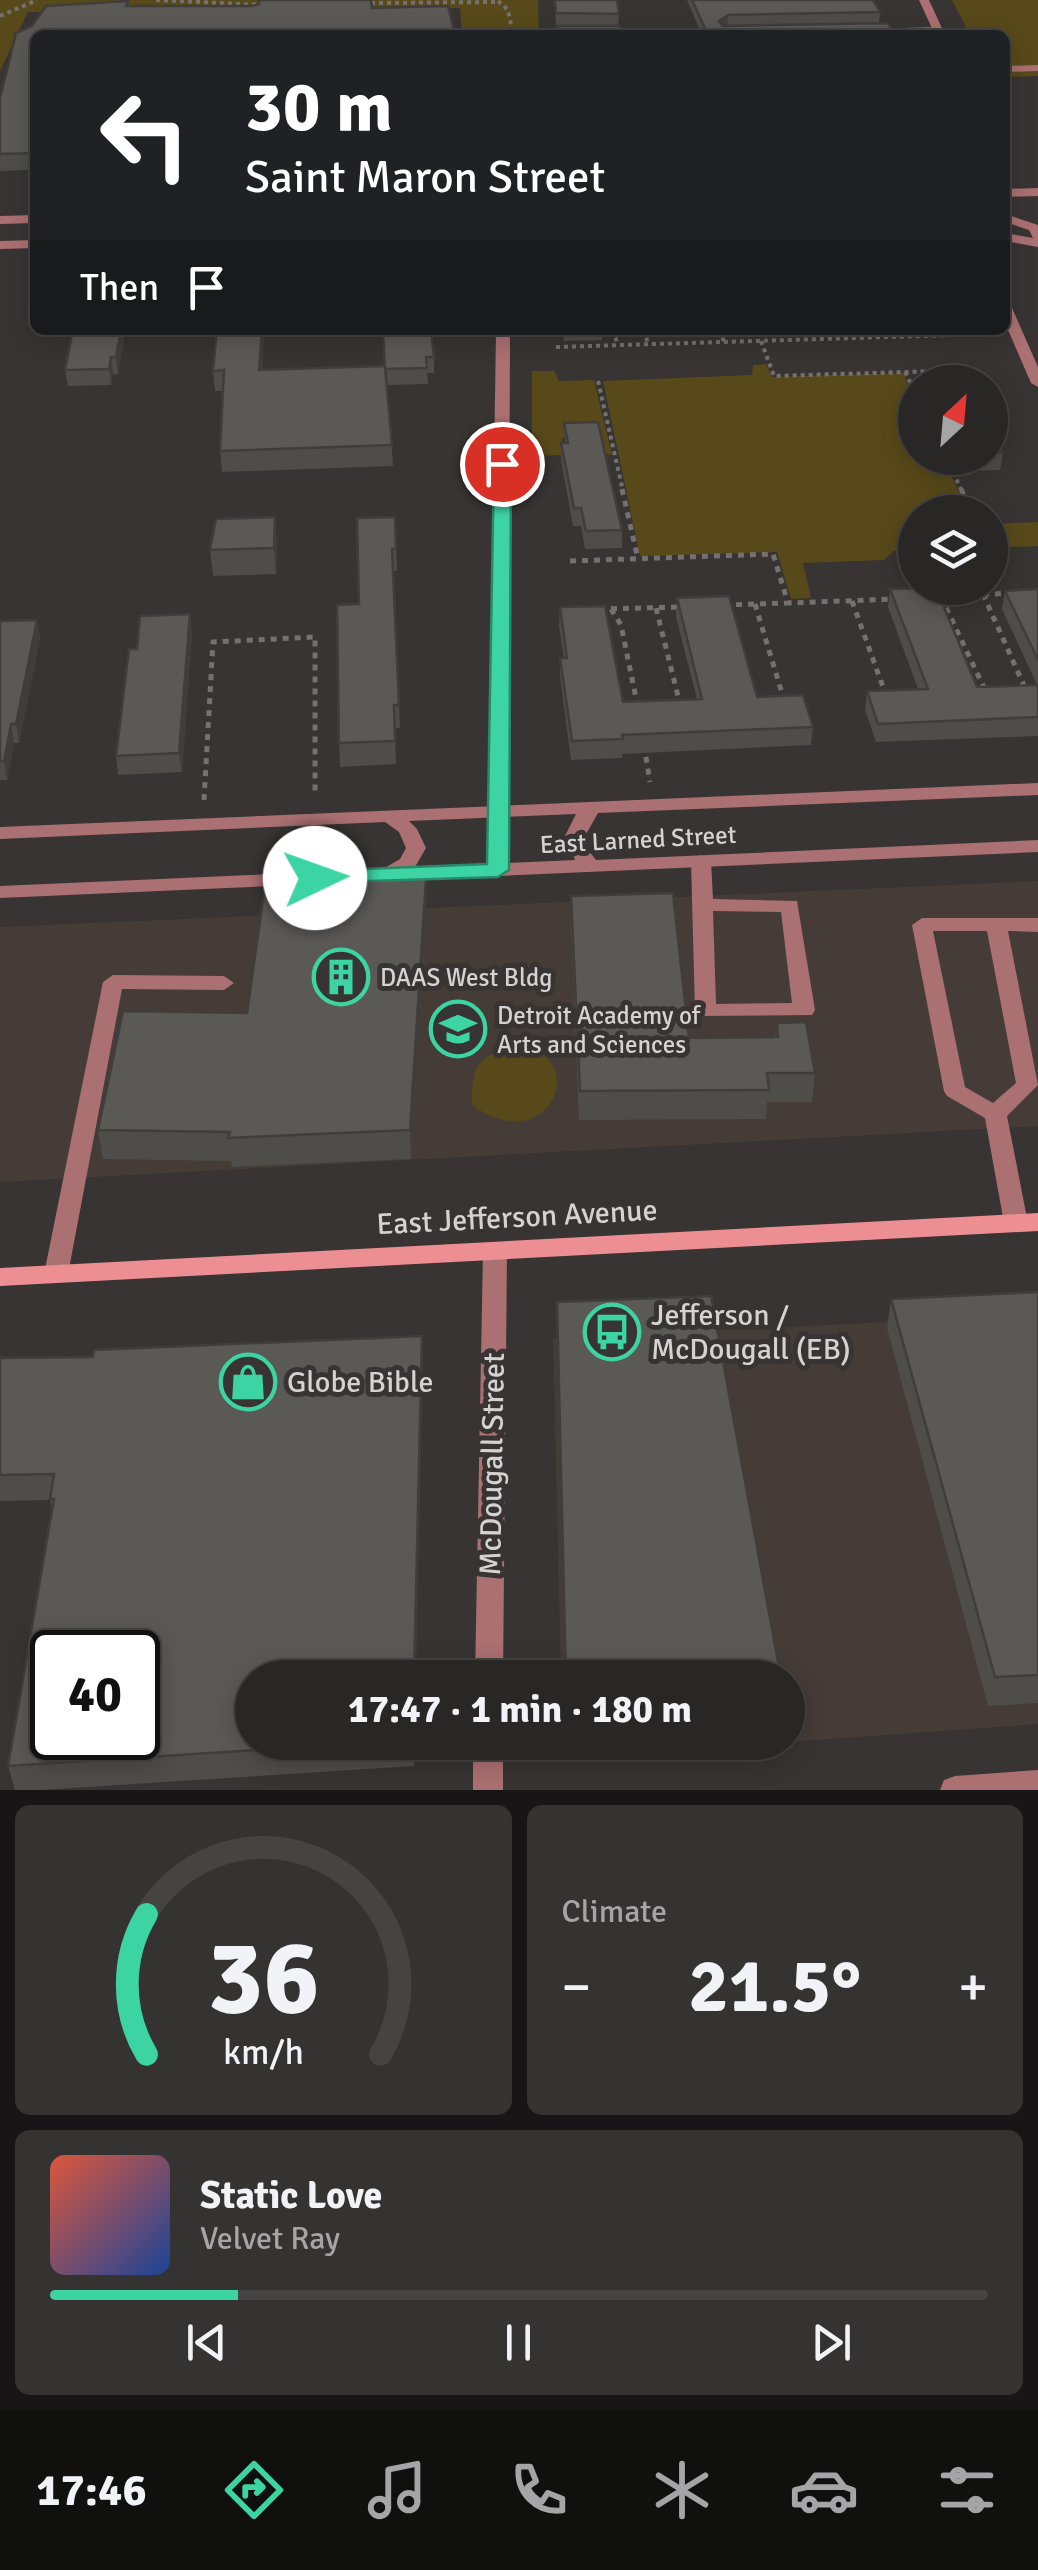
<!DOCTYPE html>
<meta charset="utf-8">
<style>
body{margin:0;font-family:Signika,sans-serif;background:#353332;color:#f1f3f6;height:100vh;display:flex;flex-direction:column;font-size:38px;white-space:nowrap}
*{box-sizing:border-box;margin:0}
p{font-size:32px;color:#a5a5a7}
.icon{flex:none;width:55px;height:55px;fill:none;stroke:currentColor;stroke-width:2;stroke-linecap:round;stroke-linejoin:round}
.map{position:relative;height:1790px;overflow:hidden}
.details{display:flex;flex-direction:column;gap:15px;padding:15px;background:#171515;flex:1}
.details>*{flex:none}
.hud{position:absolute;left:30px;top:30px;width:980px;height:305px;border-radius:15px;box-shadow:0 5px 25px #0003,0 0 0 2px #454443;background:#202124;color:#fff;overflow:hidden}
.needle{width:65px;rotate:26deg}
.buttons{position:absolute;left:898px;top:365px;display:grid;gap:20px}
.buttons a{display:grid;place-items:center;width:110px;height:110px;border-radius:50%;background:#292726;box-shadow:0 5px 25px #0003,0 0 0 2px #454443;font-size:50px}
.speed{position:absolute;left:30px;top:1630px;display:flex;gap:20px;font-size:50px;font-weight:700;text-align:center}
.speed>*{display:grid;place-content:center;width:130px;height:130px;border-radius:50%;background:#292726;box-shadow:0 5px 25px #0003,0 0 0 2px #454443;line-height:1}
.speed .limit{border:5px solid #111;border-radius:15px;background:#fff;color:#111}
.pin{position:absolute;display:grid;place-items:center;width:85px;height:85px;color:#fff;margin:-42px;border:5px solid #fff;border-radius:50%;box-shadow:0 2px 10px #0007}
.me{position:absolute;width:110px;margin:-55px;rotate:87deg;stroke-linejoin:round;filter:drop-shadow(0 0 8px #0008)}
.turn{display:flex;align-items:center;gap:35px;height:210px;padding:0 50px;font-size:45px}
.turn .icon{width:130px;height:130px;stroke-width:2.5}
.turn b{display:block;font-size:70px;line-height:85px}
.then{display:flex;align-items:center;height:95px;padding:0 50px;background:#0003;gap:20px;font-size:38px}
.big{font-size:75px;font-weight:800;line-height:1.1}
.details .card{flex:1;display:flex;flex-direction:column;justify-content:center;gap:15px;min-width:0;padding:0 35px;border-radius:15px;background:#353332}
.details .dial{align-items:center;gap:0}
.dial svg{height:260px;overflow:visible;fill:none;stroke:#454443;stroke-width:7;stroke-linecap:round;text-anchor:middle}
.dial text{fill:#f1f3f6;stroke:none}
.song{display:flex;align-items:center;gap:30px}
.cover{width:120px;height:120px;border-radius:15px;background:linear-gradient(135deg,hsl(10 70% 55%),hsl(220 70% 35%))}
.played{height:10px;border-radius:5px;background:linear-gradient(90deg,#3dd4a3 20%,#454443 20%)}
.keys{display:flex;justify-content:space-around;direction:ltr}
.heat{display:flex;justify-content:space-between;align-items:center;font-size:55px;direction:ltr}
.details .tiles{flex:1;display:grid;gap:15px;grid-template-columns:1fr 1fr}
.card:last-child{grid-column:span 2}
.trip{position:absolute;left:235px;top:1660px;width:570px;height:100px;border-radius:50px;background:#292726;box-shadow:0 5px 25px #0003,0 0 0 2px #454443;font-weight:800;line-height:100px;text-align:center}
.dock{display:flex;height:160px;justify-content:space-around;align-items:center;background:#10100f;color:#a5a5a7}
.dock .icon{width:70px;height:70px}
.dock .on{color:#3dd4a3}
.dock b{font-size:45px;color:#f1f3f6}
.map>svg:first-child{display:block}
.built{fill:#453c38}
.green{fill:#574919}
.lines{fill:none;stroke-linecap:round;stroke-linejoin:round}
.path-far1{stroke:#747170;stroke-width:4;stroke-dasharray:4 4;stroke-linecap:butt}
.path{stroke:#747170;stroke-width:5;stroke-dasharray:6 6;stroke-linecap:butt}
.service{fill:#ab7071;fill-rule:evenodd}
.minor{fill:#ab7071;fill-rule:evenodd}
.tertiary{fill:#ab7071;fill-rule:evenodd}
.secondary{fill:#ed8f92;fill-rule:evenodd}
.wall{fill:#4e4d4a}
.shaded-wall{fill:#403e3c}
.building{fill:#5b5956;stroke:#403e3c;stroke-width:2.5;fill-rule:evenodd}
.route{fill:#3dd4a3;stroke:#288a6a;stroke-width:2.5}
.labels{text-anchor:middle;stroke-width:10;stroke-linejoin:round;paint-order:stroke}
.street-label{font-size:25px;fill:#d5d3d2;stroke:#373433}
.poi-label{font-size:25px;fill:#d5d3d2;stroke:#373433;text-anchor:start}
.near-street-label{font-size:30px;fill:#d5d3d2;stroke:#373433}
.near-poi-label{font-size:30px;fill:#d5d3d2;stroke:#373433;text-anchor:start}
</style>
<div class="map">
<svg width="1038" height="1790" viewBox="0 0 1038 1790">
<rect width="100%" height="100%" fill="#373433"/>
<path class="built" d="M1038 881V1126L0 1182V927Z
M1038 1315V1724L788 1742V1678L561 1677 553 1338Z"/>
<path class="green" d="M0 0H538L539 35H462L460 8 28 12 0 71Z
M952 0H1038V76L1005 77V35H970Z
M766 364 772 377 903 373 915 399V458H943L968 511 915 512V550L894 551 884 560 803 563 811 598 791 599 777 552 640 556 603 381 752 375 753 365Z
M532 371H554L559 381 594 380 612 455 604 454 599 437 562 438 565 455 532 456Z
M1038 522V546L990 548V524Z
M509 1049C519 1050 532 1049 541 1054 581 1077 542 1155 472 1105 472 1073 474 1055 509 1049Z"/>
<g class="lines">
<path class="path-far1" d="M156 0 261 5
M498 1 508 10 513 35
M363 3 497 2
M0 16 37 0
M613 330 618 345
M644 330 648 344
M720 330 724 342
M761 341 774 376 973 370
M556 347 954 335
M905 372 915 392
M598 381 623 491
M946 458 962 491"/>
<path class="path" d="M622 489 638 559
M961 489 971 511
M570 561 773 554 788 603 897 599
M983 594 1026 690
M935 597 1012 593
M941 597 987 694
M852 601 887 698
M755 604 785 703
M724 605 788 603
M656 608 681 708
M599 609 682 607
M611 609 621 625 638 708
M644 745 650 782
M204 800 213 642 315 637V795"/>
<path class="service" d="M1038 65V71L1005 72V66Z
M701 855 711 861 713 899 797 901 815 1010 812 1015 698 1016 695 1011 691 861ZM713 911 781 912 792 1003 716 1004Z
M922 918H1038V932L1008 931 1038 1085 1007 1116 1028 1223 1024 1229 1016 1232 1008 1229 1004 1223 985 1118 947 1096 944 1091 912 925ZM933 931H987L1016 1083 993 1103 965 1087Z
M113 975 224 976 234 983 224 990 122 989 68 1274 65 1281 56 1283 47 1281 44 1274 103 982Z"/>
<path class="minor" d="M938 27 942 32 870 35 865 32 870 29Z
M550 30 674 32 679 35H546Z
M496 330H510L508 871 498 877 488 871Z
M495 1242 503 1245 507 1251 503 1678H475L483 1251 487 1245Z
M473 1742H503V1790H473Z
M1038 1770V1790H940L944 1780 955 1776Z"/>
<path class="tertiary" d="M919 0H929L945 35H935Z
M1038 188V196L1005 197V189Z
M1005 214 1038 225V247L1005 241V233L1033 238 1029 230 1005 222Z
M35 215V223L0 224V216Z
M35 240V248L0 249V241Z
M1005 304 1012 308 1038 367V387L1031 383 1005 323Z
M1038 783V795L598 813 585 836 588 850 596 860 1038 840V852L0 898V886L383 869 400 859 406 848 399 832 385 822 0 839V827ZM576 814 565 836 575 860 415 867 426 848 417 829 409 821Z"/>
<path class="secondary" d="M1038 1213V1231L0 1286V1268Z"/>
</g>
<path class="wall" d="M371 0 35 35V192H32L30 170 0 171V99L32 26 128 1 129 6H252Z
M554 0 619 14 618 26 621 35H557Z
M687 0H873L880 12 879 23 895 35H702Z
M125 330 118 374H113L111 385 68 386 65 370Z
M217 330H264L262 370 384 366 383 330 434 357V373H427L428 384 387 385 393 466 222 472 220 451 223 391H215L213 371Z
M562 330H663L603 332 602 340 564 341Z
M990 419 998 435 997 442 1003 453 1000 470 965 471 959 458H990Z
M564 423 622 530V548L585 549 581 526H573L561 460V443H565Z
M395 517 397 571H393L400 728H395L396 764 340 767 339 743 359 604Z
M277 542 276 574 213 576 210 550Z
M890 589 977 687 1037 685 1002 609 1005 591 1038 589V736L876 742 865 710 867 691 918 689 888 607Z
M677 598 757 697 813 727 811 745 623 754 622 758 571 760 560 676V658H564L559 626 560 607 623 702 697 699 676 617Z
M37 620 40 639 19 743H14L7 780H0V621Z
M192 632 182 772 118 775 116 756 137 649Z
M571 896 689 1038 775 1037 777 1023 815 1073 812 1102H767L766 1119 579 1120 571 925Z
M427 906 411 1159 232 1167 231 1161 103 1159 98 1130 247 1013Z
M1038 1292V1703L988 1706 887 1328 891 1299Z
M557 1302 781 1678H565L557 1339Z
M422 1336 423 1362 252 1742H415L414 1766 41 1790H15L8 1766 52 1510 50 1500 0 1501V1358L93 1357Z
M566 1742H782L781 1745 567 1762Z"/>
<path class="shaded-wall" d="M728 15 727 28 719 21Z
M121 330H125L118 374 116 357Z
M262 330H264L261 391 259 370Z
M111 357 113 374 111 385 109 369Z
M275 517 277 542 276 574 274 548Z
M190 614 192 632 182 772 179 753Z
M37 620 40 639 19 743 16 724Z
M11 724 14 743 7 780 4 761Z
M426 878 427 906 411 1159 410 1130Z
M422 1336 423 1362 416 1678H414Z"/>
<path class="building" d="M259 0H371L372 8 448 6 455 35H35V175H29L34 153 0 154V99L16 33 32 26 46 6 128 1 126 6H252L259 4Z
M555 0H617L619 14 556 13Z
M692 0H873L880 12 728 15 719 21 723 26 888 23 895 35H708Z
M557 26H620L621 35H558Z
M73 330H121L116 357H111L109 369 65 370Z
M217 330H262L259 370 385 366 392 445 220 451 224 370 213 371Z
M383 330H431L434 357H426L427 368 385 369Z
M967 374 971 382H933L929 375Z
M990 419 998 435H994L1003 453H990Z
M598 422 622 530 586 531 581 508H574L561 443H568L564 423Z
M275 517 274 548 210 550 216 519Z
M395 517 396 549H392L399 705H394L395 741 339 743 337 605 359 604 357 518Z
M936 588 977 687 1038 685V717L878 724 867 691 928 689 890 589Z
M1038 589V660L1005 591Z
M729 596 757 697 803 695 813 727 622 735 623 739 572 741 560 658H567L560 607 605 606 623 702 702 699 677 598Z
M190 614 179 753 116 756 129 649H137L140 616Z
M37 620 16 724H11L4 761H0V621Z
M426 878 410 1130 228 1138 230 1132 98 1130 123 1011 247 1013 265 885Z
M673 893 689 1038 778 1037 777 1023 806 1022 815 1073H767L769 1090 580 1091 571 896Z
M1038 1292V1675L995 1677 891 1299Z
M711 1296 781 1678H566L557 1302Z
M422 1336 414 1678H252V1742H379L8 1766 54 1499H50L54 1474 0 1475V1358L93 1357 94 1350ZM52 1652H138V1738H52Z"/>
<path class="route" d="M502 459 511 464 509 870 498 877 307 883 304 878 315 871 487 864 494 464Z"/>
<defs>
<g id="building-ring" transform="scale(2.875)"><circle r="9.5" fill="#373433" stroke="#3dd4a3" stroke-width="1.5"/><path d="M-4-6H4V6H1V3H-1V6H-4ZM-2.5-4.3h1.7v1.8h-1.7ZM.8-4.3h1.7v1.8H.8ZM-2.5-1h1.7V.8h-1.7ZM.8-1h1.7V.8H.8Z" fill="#3dd4a3"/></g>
<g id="school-ring" transform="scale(2.875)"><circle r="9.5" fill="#373433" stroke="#3dd4a3" stroke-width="1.5"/><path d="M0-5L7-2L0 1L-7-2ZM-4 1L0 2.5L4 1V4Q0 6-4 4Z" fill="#3dd4a3"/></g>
<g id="bus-ring" transform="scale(2.875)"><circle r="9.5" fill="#373433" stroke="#3dd4a3" stroke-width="1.5"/><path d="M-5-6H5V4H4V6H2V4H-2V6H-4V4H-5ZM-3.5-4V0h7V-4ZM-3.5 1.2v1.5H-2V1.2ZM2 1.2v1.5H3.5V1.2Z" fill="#3dd4a3"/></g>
<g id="shop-ring" transform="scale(2.875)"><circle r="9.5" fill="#373433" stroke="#3dd4a3" stroke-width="1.5"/><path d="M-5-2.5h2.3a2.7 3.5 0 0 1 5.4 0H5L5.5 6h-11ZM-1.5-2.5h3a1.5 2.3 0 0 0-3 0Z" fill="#3dd4a3"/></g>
</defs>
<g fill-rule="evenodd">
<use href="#building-ring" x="341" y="977"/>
<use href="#school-ring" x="458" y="1029"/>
<use href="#bus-ring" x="612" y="1332"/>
<use href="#shop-ring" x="248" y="1382"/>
</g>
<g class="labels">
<g class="street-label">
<text transform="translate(638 839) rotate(-3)" y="9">East Larned Street</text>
</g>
<g class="poi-label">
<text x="380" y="986">DAAS West Bldg</text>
<text x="497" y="1024">Detroit Academy of<tspan x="497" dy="29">Arts and Sciences</tspan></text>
</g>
<g class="near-street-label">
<text transform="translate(517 1217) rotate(-3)" y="10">East Jefferson Avenue</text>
<text transform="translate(492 1464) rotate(-89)" y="10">McDougall Street</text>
</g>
<g class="near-poi-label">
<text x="651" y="1325">Jefferson /<tspan x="651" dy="34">McDougall (EB)</tspan></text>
<text x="287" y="1392">Globe Bible</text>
</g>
</g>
</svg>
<div class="buttons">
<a><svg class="needle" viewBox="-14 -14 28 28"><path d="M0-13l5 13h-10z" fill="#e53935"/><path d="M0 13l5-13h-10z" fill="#a5a5a7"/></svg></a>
<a><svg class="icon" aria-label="layers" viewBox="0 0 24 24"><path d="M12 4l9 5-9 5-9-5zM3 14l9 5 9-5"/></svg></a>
</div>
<div class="speed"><div class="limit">40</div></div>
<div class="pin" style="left:502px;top:464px;background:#d93025"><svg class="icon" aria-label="arrive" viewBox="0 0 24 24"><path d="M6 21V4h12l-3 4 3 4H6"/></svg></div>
<svg class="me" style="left:315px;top:878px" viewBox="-20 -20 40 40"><circle r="19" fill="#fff"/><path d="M0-13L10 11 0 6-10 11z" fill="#3dd4a3"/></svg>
<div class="trip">17:47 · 1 min · 180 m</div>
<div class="hud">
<div class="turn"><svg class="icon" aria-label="left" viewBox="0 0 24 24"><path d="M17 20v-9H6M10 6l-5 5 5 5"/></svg><div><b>30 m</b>Saint Maron Street</div></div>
<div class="then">Then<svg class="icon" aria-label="arrive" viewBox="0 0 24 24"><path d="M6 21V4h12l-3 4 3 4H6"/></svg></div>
</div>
</div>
<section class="details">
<div class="tiles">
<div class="card dial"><svg viewBox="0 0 100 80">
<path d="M14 69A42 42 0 1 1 86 69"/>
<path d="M14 69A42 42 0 0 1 14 26" stroke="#3dd4a3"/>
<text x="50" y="56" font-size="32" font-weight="700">36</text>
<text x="50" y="72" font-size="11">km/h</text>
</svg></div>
<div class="card"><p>Climate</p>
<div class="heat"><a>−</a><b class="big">21.5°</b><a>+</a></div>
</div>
<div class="card">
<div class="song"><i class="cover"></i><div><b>Static Love</b><p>Velvet Ray</p></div></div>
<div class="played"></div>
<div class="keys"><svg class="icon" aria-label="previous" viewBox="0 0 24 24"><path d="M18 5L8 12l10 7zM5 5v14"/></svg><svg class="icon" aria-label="pause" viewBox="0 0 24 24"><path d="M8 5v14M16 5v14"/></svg><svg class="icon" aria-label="next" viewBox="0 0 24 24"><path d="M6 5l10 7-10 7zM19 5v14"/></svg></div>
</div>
</div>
</section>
<nav class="dock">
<b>17:46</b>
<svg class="icon on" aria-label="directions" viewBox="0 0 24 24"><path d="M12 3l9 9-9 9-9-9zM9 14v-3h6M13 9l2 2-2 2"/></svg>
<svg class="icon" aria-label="music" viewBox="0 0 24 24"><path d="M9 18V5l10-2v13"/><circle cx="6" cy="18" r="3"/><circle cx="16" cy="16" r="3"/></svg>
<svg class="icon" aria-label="phone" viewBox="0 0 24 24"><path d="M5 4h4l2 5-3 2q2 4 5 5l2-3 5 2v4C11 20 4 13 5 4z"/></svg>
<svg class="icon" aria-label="climate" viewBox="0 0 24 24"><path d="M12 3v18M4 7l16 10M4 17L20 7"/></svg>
<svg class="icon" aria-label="car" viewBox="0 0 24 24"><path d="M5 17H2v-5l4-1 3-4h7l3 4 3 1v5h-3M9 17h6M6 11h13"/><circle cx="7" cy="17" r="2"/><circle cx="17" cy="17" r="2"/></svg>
<svg class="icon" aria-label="filters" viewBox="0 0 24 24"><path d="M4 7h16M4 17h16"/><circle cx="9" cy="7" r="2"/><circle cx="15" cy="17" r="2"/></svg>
</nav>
